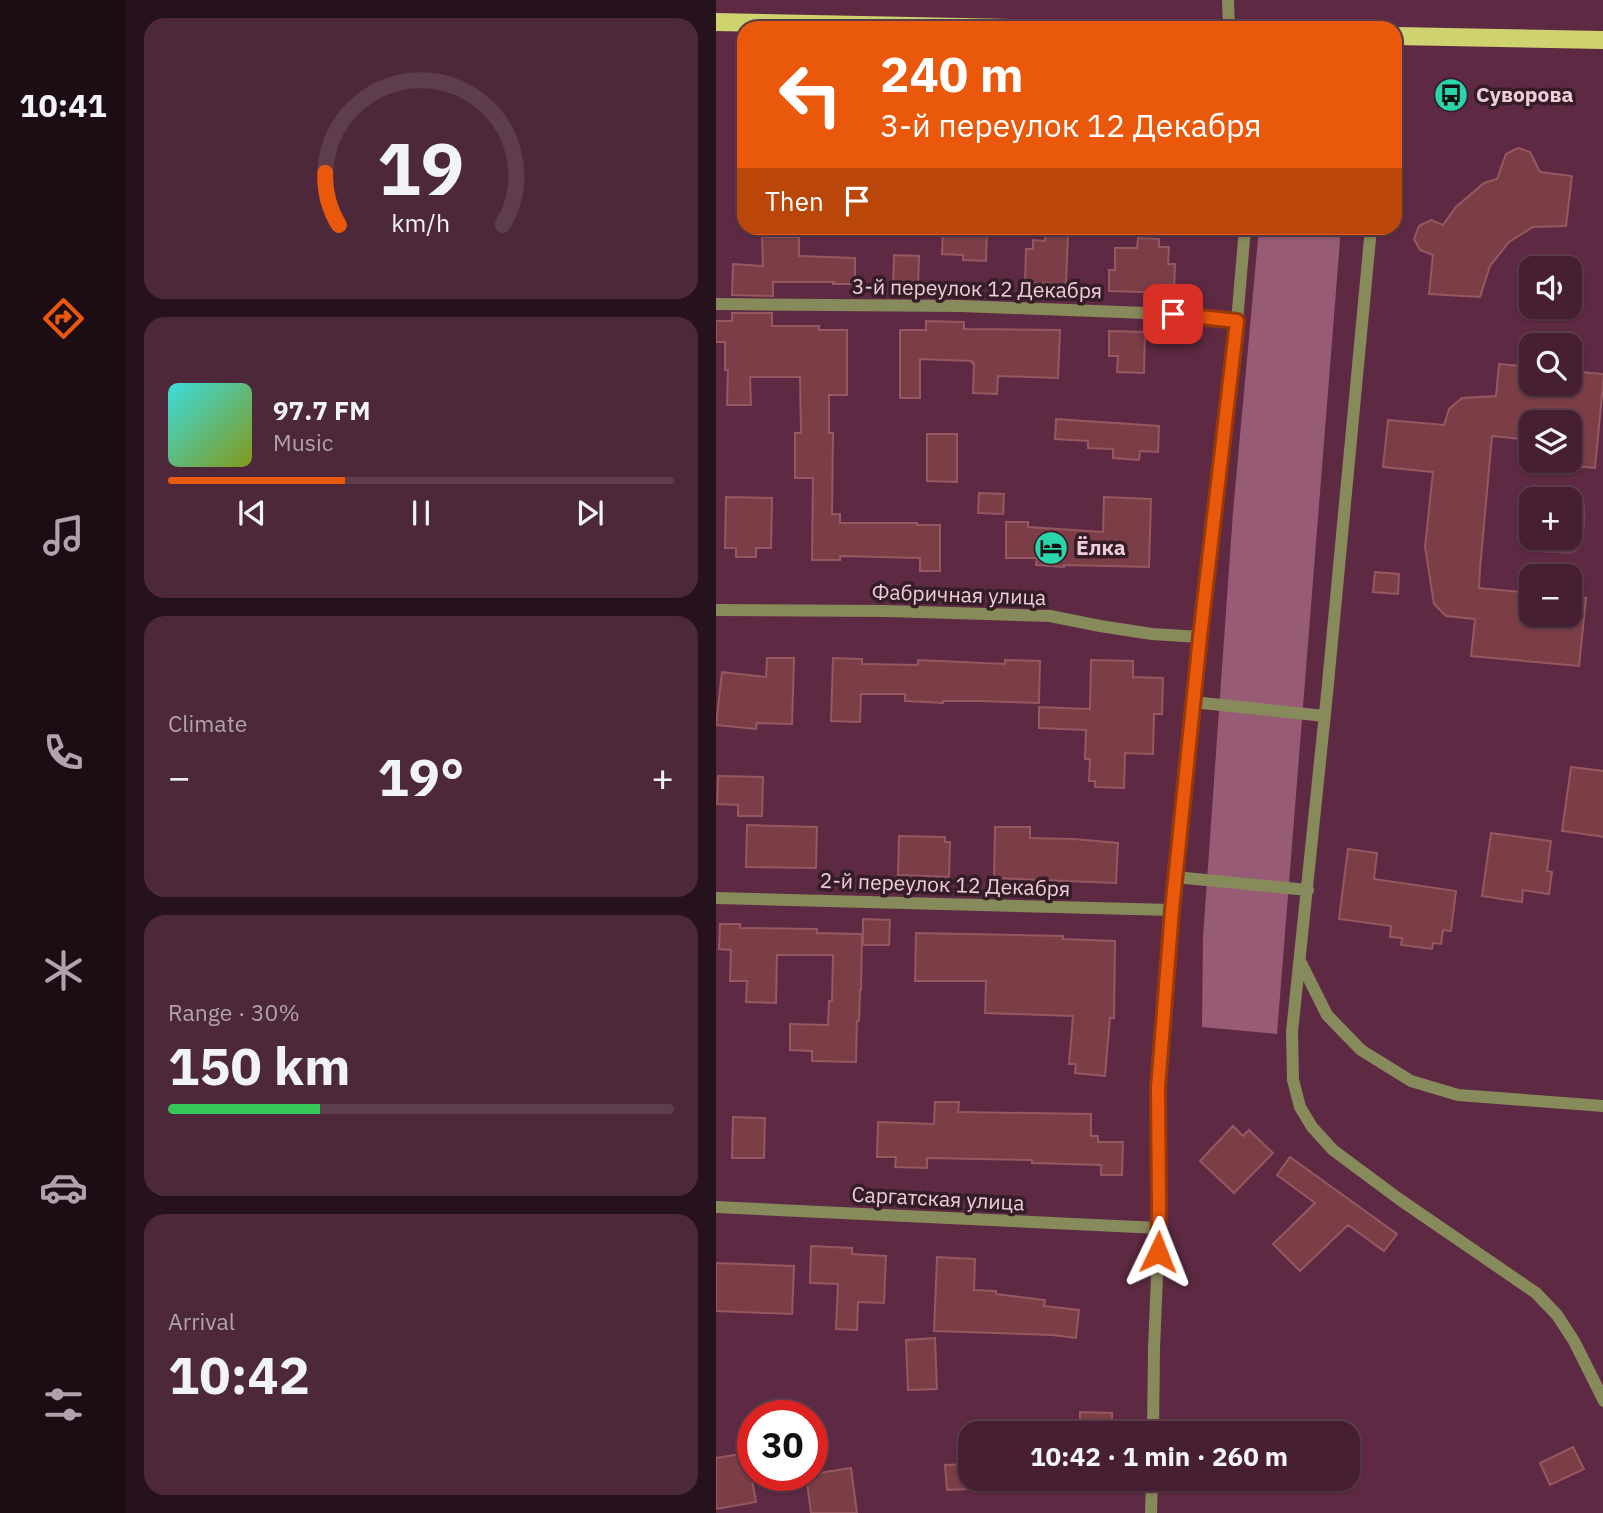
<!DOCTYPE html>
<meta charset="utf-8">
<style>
body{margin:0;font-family:"IBM Plex Sans",sans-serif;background:#4d283a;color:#f1f3f6;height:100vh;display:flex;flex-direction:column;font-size:26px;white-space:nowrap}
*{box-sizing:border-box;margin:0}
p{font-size:23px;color:#b0a3ac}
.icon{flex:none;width:38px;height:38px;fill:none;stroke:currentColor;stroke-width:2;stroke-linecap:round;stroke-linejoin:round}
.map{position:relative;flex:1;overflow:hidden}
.sheet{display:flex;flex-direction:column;gap:18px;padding:18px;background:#26121c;width:590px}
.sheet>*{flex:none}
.guide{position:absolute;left:21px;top:21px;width:665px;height:214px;border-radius:21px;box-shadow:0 2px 5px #0004,0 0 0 2px #5e3e4d;background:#ea580c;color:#fff;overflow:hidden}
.fabs{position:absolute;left:803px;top:256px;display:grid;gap:14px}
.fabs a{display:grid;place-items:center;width:63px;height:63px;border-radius:14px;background:#462032;box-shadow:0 2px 5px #0004,0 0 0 2px #5e3e4d;font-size:35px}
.speed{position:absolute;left:21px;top:1400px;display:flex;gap:14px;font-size:35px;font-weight:700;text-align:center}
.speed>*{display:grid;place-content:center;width:91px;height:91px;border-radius:50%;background:#462032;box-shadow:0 2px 5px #0004,0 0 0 2px #5e3e4d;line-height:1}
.speed .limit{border:10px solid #d22;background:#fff;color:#111}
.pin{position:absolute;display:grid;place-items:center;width:60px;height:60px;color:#fff;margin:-30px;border-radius:14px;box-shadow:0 4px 10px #0006}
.me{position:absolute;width:77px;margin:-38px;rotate:2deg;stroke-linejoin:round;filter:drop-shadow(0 0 5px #0008)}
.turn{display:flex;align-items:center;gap:24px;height:147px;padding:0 28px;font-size:32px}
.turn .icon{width:91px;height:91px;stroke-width:2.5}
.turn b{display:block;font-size:49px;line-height:60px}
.then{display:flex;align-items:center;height:66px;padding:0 28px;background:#0003;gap:14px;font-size:26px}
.big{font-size:52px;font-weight:800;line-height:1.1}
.sheet .widget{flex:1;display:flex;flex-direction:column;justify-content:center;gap:10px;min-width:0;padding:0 24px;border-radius:21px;background:#4d283a}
.sheet .dial{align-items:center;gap:0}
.dial svg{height:182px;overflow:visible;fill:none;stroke:#5e3e4d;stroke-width:7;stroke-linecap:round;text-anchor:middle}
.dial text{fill:#f1f3f6;stroke:none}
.song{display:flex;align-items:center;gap:21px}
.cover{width:84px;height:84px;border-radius:10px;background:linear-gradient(135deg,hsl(180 70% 55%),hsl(70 70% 35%))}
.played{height:7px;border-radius:4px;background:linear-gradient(90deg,#ea580c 35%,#5e3e4d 35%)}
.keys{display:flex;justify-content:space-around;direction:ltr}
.heat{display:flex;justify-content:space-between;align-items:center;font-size:38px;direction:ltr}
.charge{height:10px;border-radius:5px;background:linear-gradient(90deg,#34c759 30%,#5e3e4d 0)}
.trip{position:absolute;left:242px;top:1421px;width:402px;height:70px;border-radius:21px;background:#462032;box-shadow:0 2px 5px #0004,0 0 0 2px #5e3e4d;font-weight:800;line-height:70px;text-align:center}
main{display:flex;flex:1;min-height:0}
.tab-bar{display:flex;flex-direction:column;width:126px;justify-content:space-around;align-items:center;background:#1c0d14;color:#b0a3ac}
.tab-bar .icon{width:49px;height:49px}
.tab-bar .selected{color:#ea580c}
.tab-bar b{font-size:32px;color:#f1f3f6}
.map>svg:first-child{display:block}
.green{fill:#6f4658;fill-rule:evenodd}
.forest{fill:#975b76}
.building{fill:#7b3e47;stroke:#965760;stroke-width:2}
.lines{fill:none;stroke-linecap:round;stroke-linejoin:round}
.minor{stroke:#878a5b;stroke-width:12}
.major{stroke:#ced36f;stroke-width:18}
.route-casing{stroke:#983908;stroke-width:18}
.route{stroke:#ea580c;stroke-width:12}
.labels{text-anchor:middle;stroke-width:7;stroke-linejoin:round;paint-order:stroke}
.poi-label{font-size:21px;font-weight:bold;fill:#eeccda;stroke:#351d28;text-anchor:start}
.street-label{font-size:21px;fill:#eeccda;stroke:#351d28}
</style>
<main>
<nav class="tab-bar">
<b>10:41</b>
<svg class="icon selected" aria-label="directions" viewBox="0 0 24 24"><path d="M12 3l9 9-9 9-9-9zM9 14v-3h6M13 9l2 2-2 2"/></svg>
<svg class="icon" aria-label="music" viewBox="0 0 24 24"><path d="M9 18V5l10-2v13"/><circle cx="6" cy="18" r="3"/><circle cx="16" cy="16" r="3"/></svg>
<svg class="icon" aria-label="phone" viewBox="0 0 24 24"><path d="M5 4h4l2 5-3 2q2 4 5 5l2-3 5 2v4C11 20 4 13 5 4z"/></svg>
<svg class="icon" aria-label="climate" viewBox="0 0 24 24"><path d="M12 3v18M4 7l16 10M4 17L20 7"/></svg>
<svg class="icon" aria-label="car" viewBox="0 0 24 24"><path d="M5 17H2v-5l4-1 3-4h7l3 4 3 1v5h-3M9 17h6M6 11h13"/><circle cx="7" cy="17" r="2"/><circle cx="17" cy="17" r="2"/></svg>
<svg class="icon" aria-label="filters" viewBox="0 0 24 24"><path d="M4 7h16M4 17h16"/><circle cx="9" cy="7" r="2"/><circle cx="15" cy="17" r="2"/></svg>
</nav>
<section class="sheet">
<div class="widget dial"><svg viewBox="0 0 100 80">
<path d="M14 69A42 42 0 1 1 86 69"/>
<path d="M14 69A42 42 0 0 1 8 46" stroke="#ea580c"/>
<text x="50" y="56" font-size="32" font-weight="700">19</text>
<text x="50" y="72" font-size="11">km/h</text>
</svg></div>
<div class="widget">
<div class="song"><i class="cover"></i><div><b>97.7 FM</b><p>Music</p></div></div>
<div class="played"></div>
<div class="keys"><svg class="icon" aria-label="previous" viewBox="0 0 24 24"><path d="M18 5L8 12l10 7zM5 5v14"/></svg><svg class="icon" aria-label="pause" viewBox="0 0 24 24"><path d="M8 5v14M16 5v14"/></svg><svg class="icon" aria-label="next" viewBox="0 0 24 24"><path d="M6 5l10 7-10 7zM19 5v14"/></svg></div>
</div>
<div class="widget"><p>Climate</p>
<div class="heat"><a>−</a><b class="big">19°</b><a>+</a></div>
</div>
<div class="widget"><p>Range · 30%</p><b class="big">150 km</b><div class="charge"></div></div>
<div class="widget"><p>Arrival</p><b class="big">10:42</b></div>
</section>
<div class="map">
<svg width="888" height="1513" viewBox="0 0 888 1513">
<rect width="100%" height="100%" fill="#5e2a43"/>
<path class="green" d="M826 488 857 491 867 496C871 505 870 543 862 550 856 556 848 554 841 553 833 553 821 553 814 549 802 542 808 507 811 496L815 491ZM816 499H854V537H816Z"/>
<path class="forest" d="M543 228H625L561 1034 486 1027 487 937 517 512Z"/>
<path class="building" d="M802 148 814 152 824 172 856 176 850 226 817 227 793 242 774 266 764 297 713 294 717 255 704 250 698 239 703 226 715 220 727 225 740 207 768 183 781 179 790 154Z
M227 228H271L270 261 247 260V255L226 254Z
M329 232 352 233 350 284 309 283 310 249H317V240L329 241Z
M46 237H83V256L139 258V284H117L118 282H57V296L16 295 17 264 47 266Z
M422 238 443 239V247H453L452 264H459L458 293 393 291V270H399V248H421Z
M178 255 203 256 202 288 177 287Z
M16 313H56V326H103V330H131V395H113V433H117L116 514H124V523H201V525H224V571H204V558L124 556V560H96L97 478H79V433H85L84 377H34L35 405H11L12 370H9V342H0V321H16Z
M210 321 248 322V329L344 330 342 378 282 376 281 394 257 393 258 363H256V361L204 359V398H184V330H210Z
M393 331 429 332 428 373 401 372 402 356H393Z
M783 364 816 367V383H854V371L888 374 879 468 858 466 861 444H854V422H816V440L776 436 764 569 763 588 816 593V614H854V597L870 598 863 666 755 656 759 619 730 616 718 604 709 547 717 472 667 467 672 420 728 425 733 409 746 398 780 396Z
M340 419 443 426 442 452 424 451 423 460 397 458V449L372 448V441L339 439Z
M211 434H241V482L211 481Z
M263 493 288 494 287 514 262 513Z
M10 497 56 498 55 548H40V557H20V548H9Z
M388 497 435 499 433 567 348 565V567L320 565 321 558H290V522H312V527L387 532Z
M659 572 683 574 682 594 657 592Z
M51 658H78L76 724 41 723 40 729 0 725 6 672 50 677Z
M117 658 146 659V664L202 665V660L289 664V660L324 661 323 703 262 701H227V703L189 701V694H145L144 722 115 721Z
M375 660 417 661V677L447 678 446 714H438L437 754 409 753 408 788 379 787V781H373L374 759H369L370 730 323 728V707L374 709Z
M855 767 888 771V837L846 831Z
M2 776 47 777 46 816H22V805L1 804Z
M31 825 101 827 100 868 30 867Z
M279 827H314V838L358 839 402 843 400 883 278 878Z
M775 833 835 841 831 871 836 872 833 894 807 890 806 902 766 896Z
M183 836 229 837V842H234L233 877 182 875Z
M632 849 661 853 658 879 740 891 735 931 727 930 725 944 717 943 716 949 685 945 686 938 674 937 675 926 623 919Z
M147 919 174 920 173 945H147Z
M4 924H24V928L101 929V933L146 934 145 990H144L143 1021H141L140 1062 96 1061V1051L74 1050V1024L112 1025 113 1001H116L117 955H61L60 1003 30 1002 31 981H14L15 950 3 949Z
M200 933 347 936V939L399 941 398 1018H394L389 1076 359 1073 360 1064H353L357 1016 269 1013 270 981H199Z
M219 1102H243L242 1112 375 1114V1136H382V1142H407L406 1175H385V1165L316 1163V1160L211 1158V1168L179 1167 180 1157H161L162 1122 218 1124Z
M17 1117 49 1118 48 1158H16Z
M517 1126 527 1136 533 1130 557 1153 518 1193 484 1161Z
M574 1157 681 1234 668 1251 632 1225 584 1271 557 1244 599 1203 561 1175Z
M95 1246 136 1248V1254L170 1256 168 1303 142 1302 141 1330 120 1329 122 1284 94 1283Z
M221 1257 259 1259 258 1290 280 1291V1294L329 1300 328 1306 363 1310 360 1338 336 1335 218 1331Z
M0 1263 78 1266 76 1314 0 1311Z
M219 1338 221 1389 192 1390 190 1340Z
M364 1412 396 1413V1433H364Z
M857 1447 868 1469 834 1485 824 1463Z
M31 1453 40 1502 0 1509V1458Z
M253 1464 254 1489 231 1490 229 1465Z
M135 1468 141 1513H95L90 1475Z"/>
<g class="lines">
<path class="minor" d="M512 0 513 28
M655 228 611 694 576 1032 577 1080 584 1107 596 1127 617 1150 683 1199 820 1293 841 1315 858 1341 888 1401
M0 304 245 306 457 314 521 321
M0 610 170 611 334 616 384 626 436 634 484 637
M477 702 609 716
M459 877 592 890
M0 898 456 910
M585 963 611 1015 645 1050 695 1081 742 1095 888 1106
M0 1207 443 1228
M437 1433 438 1349 443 1228 442 1088 456 910 484 637 521 321 529 228
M435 1513 436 1479"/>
<path class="major" d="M0 22 295 28
M679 36 888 40"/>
</g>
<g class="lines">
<g class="route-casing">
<path id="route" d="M442 1252 443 1208 442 1088 456 910 484 637 521 321 457 314"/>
</g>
<use href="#route" class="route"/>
</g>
<defs>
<g id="bus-disc" transform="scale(1.75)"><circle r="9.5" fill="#2bd5ac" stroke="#351d28"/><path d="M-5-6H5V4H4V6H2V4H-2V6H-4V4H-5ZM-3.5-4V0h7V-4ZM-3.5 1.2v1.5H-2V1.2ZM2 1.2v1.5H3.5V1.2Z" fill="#111"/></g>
<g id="hotel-disc" transform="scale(1.75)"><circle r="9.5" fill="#2bd5ac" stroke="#351d28"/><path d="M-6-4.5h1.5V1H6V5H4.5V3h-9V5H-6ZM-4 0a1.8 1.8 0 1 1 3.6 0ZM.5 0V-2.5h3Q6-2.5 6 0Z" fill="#111"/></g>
</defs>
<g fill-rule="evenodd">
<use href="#bus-disc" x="735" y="95"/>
<use href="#hotel-disc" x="335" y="548"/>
</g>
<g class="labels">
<g class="poi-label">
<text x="760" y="102">Суворова</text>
<text x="360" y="555">Ёлка</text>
</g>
<g class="street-label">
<text transform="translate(261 289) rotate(1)" y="7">3-й переулок 12 Декабря</text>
<text transform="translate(243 595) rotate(2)" y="7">Фабричная улица</text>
<text transform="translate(229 885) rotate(2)" y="7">2-й переулок 12 Декабря</text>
<text transform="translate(222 1199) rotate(3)" y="7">Саргатская улица</text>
</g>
</g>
</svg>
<div class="fabs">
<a><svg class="icon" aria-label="sound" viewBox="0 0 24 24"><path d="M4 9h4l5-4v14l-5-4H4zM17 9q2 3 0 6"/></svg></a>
<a><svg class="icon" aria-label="search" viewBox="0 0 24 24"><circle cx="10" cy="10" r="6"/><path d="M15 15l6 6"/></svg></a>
<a><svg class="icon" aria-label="layers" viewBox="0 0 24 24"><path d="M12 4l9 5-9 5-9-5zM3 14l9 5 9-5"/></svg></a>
<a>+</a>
<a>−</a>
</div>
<div class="speed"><div class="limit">30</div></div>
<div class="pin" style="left:457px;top:314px;background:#d93025"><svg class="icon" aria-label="arrive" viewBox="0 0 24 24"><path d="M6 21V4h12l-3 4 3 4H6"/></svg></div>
<svg class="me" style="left:442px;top:1252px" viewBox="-20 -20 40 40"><path d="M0-17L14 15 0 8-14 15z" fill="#ea580c" stroke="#fff" stroke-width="4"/></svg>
<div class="trip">10:42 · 1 min · 260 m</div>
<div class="guide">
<div class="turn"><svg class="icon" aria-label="left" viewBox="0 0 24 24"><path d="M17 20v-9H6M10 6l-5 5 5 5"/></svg><div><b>240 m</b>3-й переулок 12 Декабря</div></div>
<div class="then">Then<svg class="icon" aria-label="arrive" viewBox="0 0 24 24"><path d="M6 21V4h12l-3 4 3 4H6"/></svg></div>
</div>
</div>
</main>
